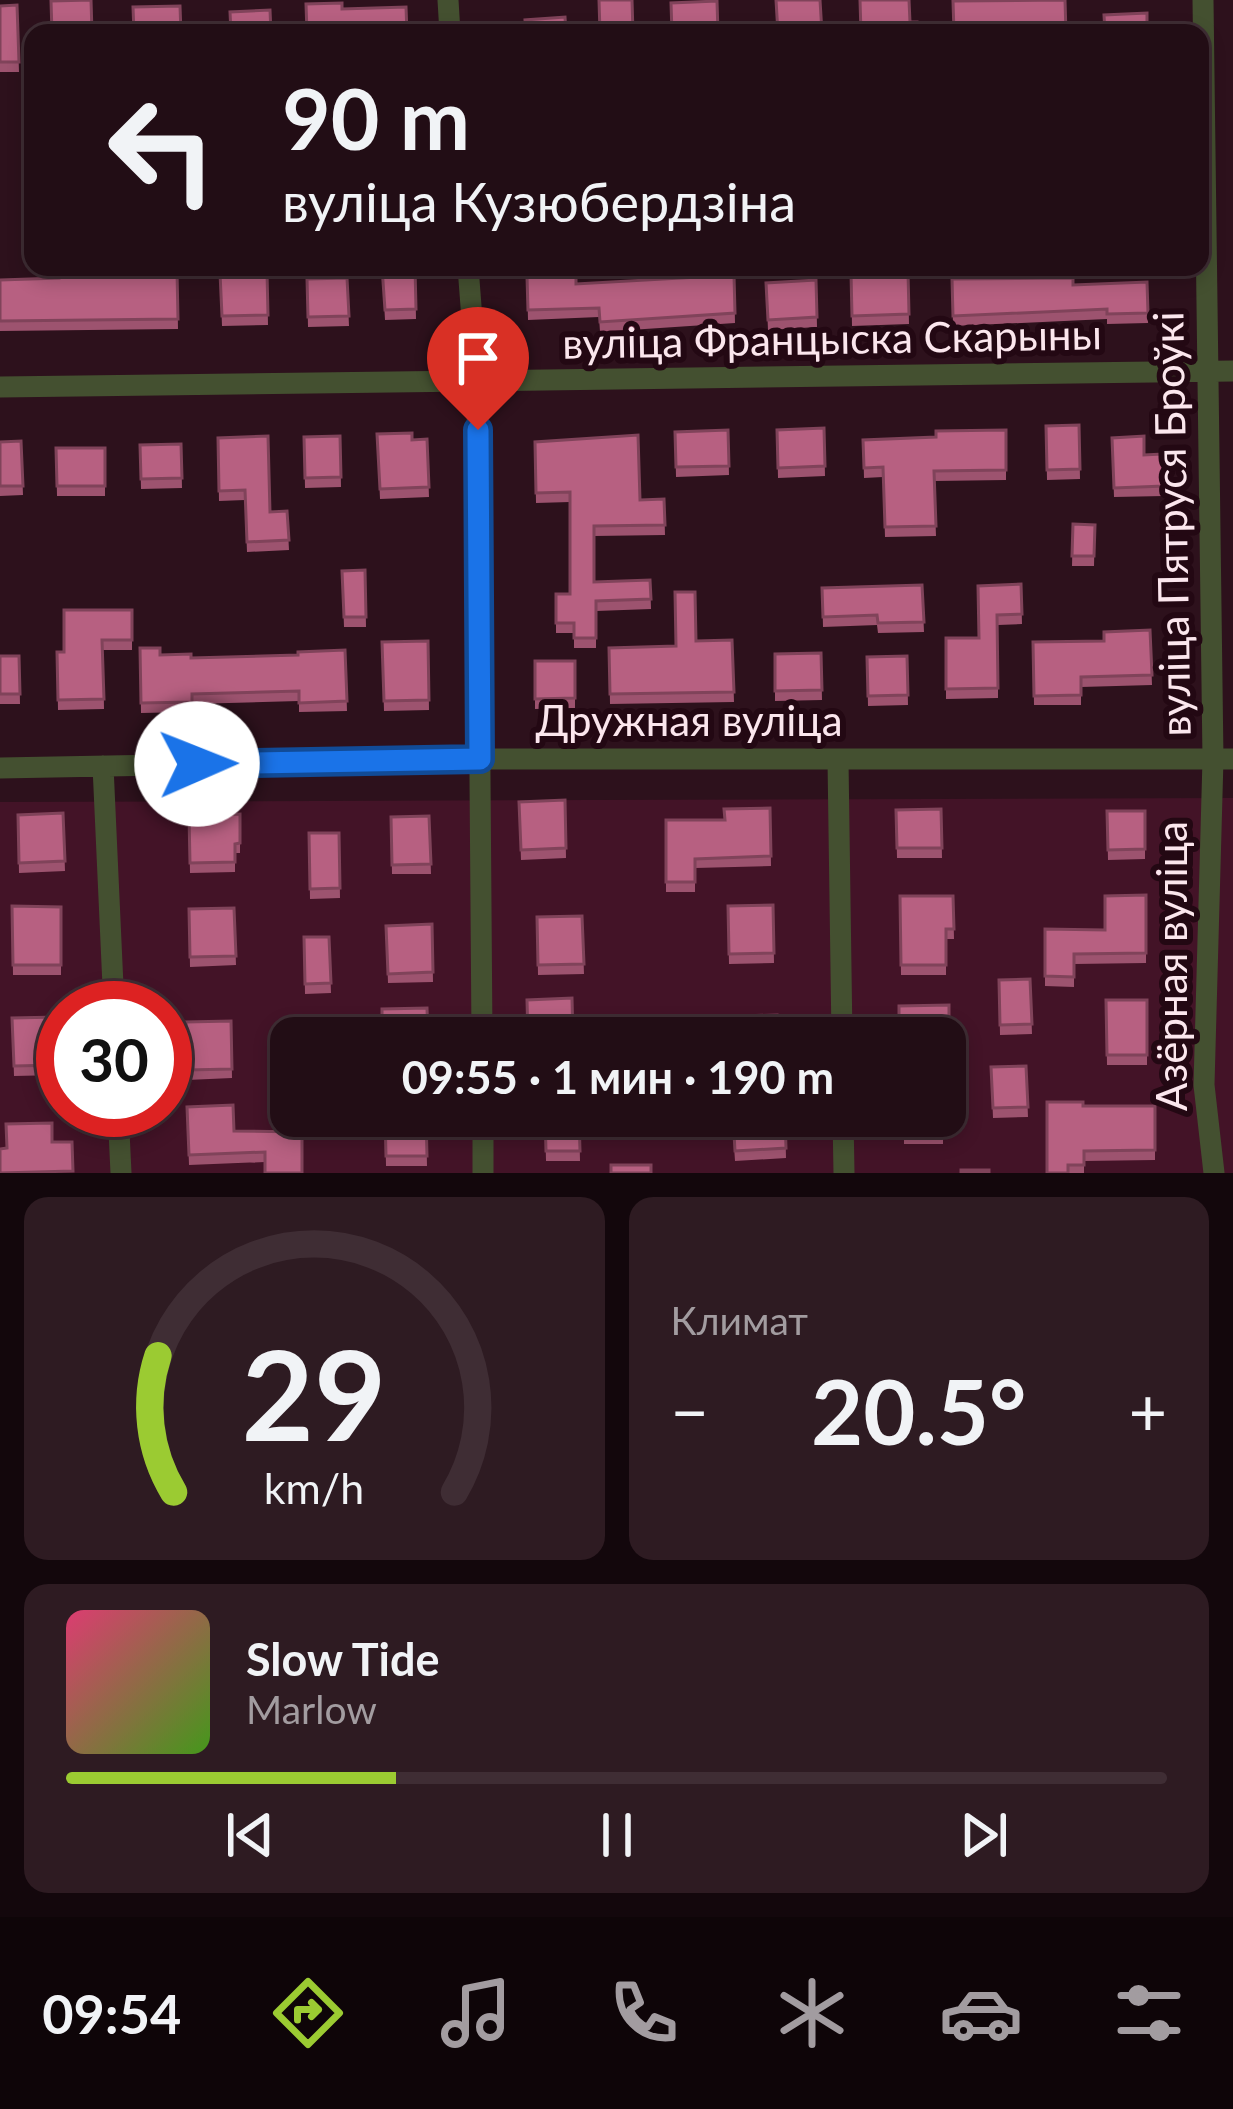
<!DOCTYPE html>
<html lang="ru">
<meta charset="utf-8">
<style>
body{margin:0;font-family:Lato,sans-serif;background:#2e1b22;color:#f1f3f6;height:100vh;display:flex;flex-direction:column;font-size:45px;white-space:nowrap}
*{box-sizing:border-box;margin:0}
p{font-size:39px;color:#a29ca0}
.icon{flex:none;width:66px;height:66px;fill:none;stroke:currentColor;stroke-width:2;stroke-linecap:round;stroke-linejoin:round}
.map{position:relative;height:1173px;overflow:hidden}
.panel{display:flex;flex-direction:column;gap:24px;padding:24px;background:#13070c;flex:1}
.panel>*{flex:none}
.guide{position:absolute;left:24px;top:24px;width:1185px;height:252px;border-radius:24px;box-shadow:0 6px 18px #0003,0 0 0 3px #3f2d34;background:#220d15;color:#f1f3f6;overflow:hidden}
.speed{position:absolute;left:36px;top:981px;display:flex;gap:24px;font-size:60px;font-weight:700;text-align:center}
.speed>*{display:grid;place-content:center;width:156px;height:156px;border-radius:50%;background:#220d15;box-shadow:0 6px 18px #0003,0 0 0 3px #3f2d34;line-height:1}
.speed .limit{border:18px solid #d22;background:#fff;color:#111}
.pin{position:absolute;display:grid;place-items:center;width:102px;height:102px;color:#fff;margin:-123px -51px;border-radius:50% 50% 50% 0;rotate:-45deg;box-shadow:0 0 12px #0007}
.pin .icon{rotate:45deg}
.me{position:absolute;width:132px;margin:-66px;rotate:89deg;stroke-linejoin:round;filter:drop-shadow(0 0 9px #0008)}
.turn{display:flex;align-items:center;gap:42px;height:252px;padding:0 60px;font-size:54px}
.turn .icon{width:156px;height:156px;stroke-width:2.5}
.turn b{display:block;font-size:84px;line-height:102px}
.big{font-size:90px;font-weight:700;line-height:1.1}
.panel .card{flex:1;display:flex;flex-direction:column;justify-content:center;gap:18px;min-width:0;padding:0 42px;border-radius:24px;background:#2e1b22}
.panel .dial{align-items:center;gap:0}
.dial svg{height:312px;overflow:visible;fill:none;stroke:#3f2d34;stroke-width:7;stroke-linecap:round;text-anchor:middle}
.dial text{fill:#f1f3f6;stroke:none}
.song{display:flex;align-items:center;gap:36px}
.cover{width:144px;height:144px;border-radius:18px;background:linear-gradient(135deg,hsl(340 70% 55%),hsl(100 70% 35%))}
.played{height:12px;border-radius:6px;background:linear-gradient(90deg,#9bcb32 30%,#3f2d34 30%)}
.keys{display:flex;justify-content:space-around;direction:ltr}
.heat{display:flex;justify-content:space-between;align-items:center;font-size:66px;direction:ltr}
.panel .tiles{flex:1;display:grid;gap:24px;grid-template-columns:1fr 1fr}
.card:last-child{grid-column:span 2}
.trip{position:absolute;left:270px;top:1017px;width:696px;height:120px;border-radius:24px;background:#220d15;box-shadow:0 6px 18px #0003,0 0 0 3px #3f2d34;font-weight:700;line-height:120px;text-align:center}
.menu{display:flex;height:192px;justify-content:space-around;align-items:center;background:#0e0508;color:#a29ca0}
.menu .icon{width:84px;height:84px}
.menu .active{color:#9bcb32}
.menu b{font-size:54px;color:#f1f3f6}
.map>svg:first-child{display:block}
.green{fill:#431327;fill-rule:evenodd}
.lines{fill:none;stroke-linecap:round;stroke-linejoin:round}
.minor{stroke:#445030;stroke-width:21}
.wall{fill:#9d536f}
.building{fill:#b76081;stroke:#80435a;stroke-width:3}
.route-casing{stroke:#114b97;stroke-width:30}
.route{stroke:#1a73e8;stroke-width:21}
.labels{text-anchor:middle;stroke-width:12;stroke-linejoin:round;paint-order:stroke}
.street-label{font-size:42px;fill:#fbe6ed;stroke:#230813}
</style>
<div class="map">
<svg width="1233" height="1173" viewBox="0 0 1233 1173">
<rect width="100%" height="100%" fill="#2d111c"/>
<path class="green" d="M1233 798V1173H0V802ZM63 1008H165V1110H63ZM291 1038H945V1116H291Z"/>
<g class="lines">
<path class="minor" d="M448 0 450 33
M1203 0 1213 759 1204 1085 1214 1173
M468 267 477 384 482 1038
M0 387 1233 371
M838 760 842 1038
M103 766 114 1008
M0 768 480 759H1233
M118 1110 121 1173
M483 1116V1173
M843 1116 844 1173"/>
</g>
<path class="wall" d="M17 5 19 72H0V6Z
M382 267H415L416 319 385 320Z
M177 271 178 329 0 331V280L59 278 105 272Z
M267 272 268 325 222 326 220 273Z
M908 272 909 324 852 326 851 274Z
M734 275 735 323 600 332 599 317 528 320 527 277 576 284Z
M347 278 349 326 308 327 307 279Z
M952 279 1073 285 1147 282 1148 323 1107 324V319L953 326Z
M816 280 817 327 768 330 766 283Z
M1079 425 1080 479 1047 480 1046 426Z
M824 428 825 476 778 478 777 430Z
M728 430 729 475 676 477 675 432Z
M1006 430V480L934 481 936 536 885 537 883 477 864 478 863 440 936 437Z
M377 434 412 440 427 439 429 497 380 499Z
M340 436 341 487 305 488 304 437Z
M218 438 270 512 287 511 289 550 247 552 245 500 219 501Z
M1112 438 1144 455 1162 454 1164 496 1114 497Z
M21 441 23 495 0 496V442Z
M535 442 640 500 664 499 665 535 594 536V582L650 580 651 609 596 611V648H574V633H556V594H570V502L536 503Z
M181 444 182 488 141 489 140 445Z
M56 448H105V496H57Z
M1073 524 1095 525 1094 566H1072Z
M365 570 366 627H344L342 571Z
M1021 584 1022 624 998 625V698L946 699V638H979Z
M922 585 924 632 878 633 877 625 823 627 822 588Z
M132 610V650H103L104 709 58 710 57 652H64Z
M1150 630 1152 685 1081 687V705H1034L1033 642 1104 641Z
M732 640 734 702 610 704 609 648 675 646 696 641Z
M428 641 429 710 384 711 382 642Z
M140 648 160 655 191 658 298 655 345 650 347 711 299 712V701L192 704V712L141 713Z
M821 653 822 700 775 701V654Z
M0 656H19L20 704H0Z
M907 656 908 705 868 706 867 657Z
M535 661H575V708L535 709Z
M565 800 566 858 521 860 519 802Z
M770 808 771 866 695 868V892H666V820H724Z
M941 809 942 858H897L896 810Z
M1107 811H1145V859L1108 860Z
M63 813 65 871 19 873 18 815Z
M240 814V853H235V872L190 873 189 816Z
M429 816 431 874H392L391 817Z
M309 833H339L340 898 310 899Z
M1146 895V963L1074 964V987L1045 986V929L1105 930Z
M900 896H953L954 939H946V975H901Z
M773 905 774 963 729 964 728 906Z
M12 906 61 907V975H13Z
M234 908 236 965 190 967 189 909Z
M582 916 584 974 538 975 537 917Z
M432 924 433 982 388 983 386 926Z
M304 937H329L331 993 305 994Z
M1030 979 1032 1034 1000 1035 999 980Z
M1106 1000H1147V1065H1107Z
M58 1017 59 1075 14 1076 12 1018Z
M231 1021 232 1078 187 1080 186 1022Z
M1026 1066 1028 1117 993 1118 991 1067Z
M1083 1106H1155V1160L1084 1161V1173H1047Z
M187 1107 234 1131 302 1173 265 1162 189 1165Z
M385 1116H426L427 1166H386Z
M545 1116H579L580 1161H546Z
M732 1116H785L786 1158 735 1161Z
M904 1116H943V1144H904Z"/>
<path class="building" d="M91 0 92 32 52 33 51 1Z
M599 0H632L633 33H600Z
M776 0H820L822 33H778Z
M860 0H909L910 22H917V33H861Z
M1065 0 1066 33H954L953 1Z
M717 1 718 33H672L671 3Z
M342 3V9L406 7 407 33H307L306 4Z
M17 5 19 62H0V6Z
M180 6 181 33H134L133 7Z
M270 10 271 33H231L230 12Z
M1147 13V33H1105L1104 15Z
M565 17 566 33H526L525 20Z
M59 267H105V272L177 271 178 319 0 321V280L59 278Z
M382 267H415L416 309 385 310Z
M267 272 268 315 222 316 220 273Z
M908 272 909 314 852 316 851 274Z
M576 275V284L734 275 735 313 600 322 599 308 528 310 527 277Z
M347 278 349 316 308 317 307 279Z
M1073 278V285L1147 282 1148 313 1107 314V309L953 316 952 279Z
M816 280 817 317 768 320 766 283Z
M1079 425 1080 469 1047 470 1046 426Z
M824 428 825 466 778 468 777 430Z
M728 430 729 466 676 467 675 432Z
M1006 430V470L934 471 936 526 885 527 883 467 864 468 863 440 936 437V431Z
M412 433V440L427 439 429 487 380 489 377 434Z
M638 435 640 500 664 499 665 525 594 526V582L650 580 651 599 596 601V638H574V623H556V594H570V492L536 493 535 442Z
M268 436 270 512 287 511 289 540 247 542 245 490 219 491 218 438Z
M340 436 341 477 305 478 304 437Z
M1144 436V455L1162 454 1164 486 1114 488 1112 438Z
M21 441 23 486H0V442Z
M181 444 182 478 141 479 140 445Z
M56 448H105V486H57Z
M1073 524 1095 525 1094 556H1072Z
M365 570 366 617H344L342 571Z
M1021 584 1022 614 997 615 998 688 946 689V638H979L978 586Z
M922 585 924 622 878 623 877 615 823 617 822 588Z
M675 592H695L696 641 732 640 734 692 610 694 609 648 676 646Z
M64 610H132V640H102L104 699 58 700 57 652H64Z
M1150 630 1152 675 1081 677V695L1034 696 1033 642 1104 641V632Z
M428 641 429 700 384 701 382 642Z
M140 648H160V655L191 654V658L298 655V652L345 650 347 701 299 703V691L192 694V702L141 703Z
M821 653 822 690 775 691V654Z
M0 656H19L20 694H0Z
M907 656 908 695 868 696 867 657Z
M535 661H575V698L535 699Z
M565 800 566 848 521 850 519 802Z
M770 808 771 856 695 859V882H666V820H725L724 809Z
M941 809 942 848H897L896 810Z
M1107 811H1145V849L1108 850Z
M63 813 65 861 19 863 18 815Z
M240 814V843L235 844V862L190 863 189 816Z
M429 816 431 864 392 865 391 817Z
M309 833H339L340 888 310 889Z
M1146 895V953L1074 954V977L1045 976V929L1105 930V896Z
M900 896H953L954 929H946V965H901Z
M773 905 774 953 729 954 728 906Z
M12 906 61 907V965H13Z
M234 908 236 956 190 957 189 909Z
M582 916 584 964 538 965 537 917Z
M432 924 433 972 388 974 386 926Z
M304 937H329L331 983 305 984Z
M1030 979 1032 1024 1000 1025 999 980Z
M572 998 573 1038H528L527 1000Z
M1106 1000H1147V1055H1107Z
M949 1005V1054H945V1038H899V1006Z
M427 1008 428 1038H382V1009Z
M777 1015V1038H740V1016Z
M58 1017 59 1065 14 1066 12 1018Z
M231 1021 232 1069 187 1070 186 1022Z
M1026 1066 1028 1107 993 1108 991 1067Z
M1047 1102H1083V1106H1155V1150L1084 1151V1165H1068V1173H1047Z
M233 1105 234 1131 302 1132V1173H265V1152L189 1155 187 1107Z
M385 1116H426L427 1156H386Z
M545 1116H579L580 1151H546Z
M733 1116H785L786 1148 735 1151Z
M904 1116H943V1134H904Z
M52 1123V1142H72L73 1171 0 1173V1149L7 1148 6 1124Z
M611 1165H651V1173H611Z
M961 1170H989V1173H961Z"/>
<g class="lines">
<g class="route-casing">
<path id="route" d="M197 764 480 759 478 430"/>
</g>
<use href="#route" class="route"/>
</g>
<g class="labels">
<g class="street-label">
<text transform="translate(832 339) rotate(-1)" y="15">вуліца Францыска Скарыны</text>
<text transform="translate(1172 524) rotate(-91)" y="15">вуліца Пятруся Броўкі</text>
<text x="689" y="736">Дружная вуліца</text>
<text transform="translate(1172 966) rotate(-90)" y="15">Азёрная вуліца</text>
</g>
</g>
</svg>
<div class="speed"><div class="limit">30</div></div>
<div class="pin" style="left:478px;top:430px;background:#d93025"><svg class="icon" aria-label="arrive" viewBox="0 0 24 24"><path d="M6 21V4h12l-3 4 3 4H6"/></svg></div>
<svg class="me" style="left:197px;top:764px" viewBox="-20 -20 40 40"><circle r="19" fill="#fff"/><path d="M0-13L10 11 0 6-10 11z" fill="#1a73e8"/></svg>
<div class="trip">09:55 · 1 мин · 190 m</div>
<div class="guide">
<div class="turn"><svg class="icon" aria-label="left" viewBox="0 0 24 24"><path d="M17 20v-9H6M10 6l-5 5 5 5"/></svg><div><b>90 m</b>вуліца Кузюбердзіна</div></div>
</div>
</div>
<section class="panel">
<div class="tiles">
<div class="card dial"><svg viewBox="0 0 100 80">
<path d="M14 69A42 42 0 1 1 86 69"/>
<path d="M14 69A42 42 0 0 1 10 34" stroke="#9bcb32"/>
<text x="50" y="56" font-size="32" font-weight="700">29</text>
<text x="50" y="72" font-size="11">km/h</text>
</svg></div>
<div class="card"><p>Климат</p>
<div class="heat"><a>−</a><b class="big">20.5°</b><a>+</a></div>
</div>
<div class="card">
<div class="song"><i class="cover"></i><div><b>Slow Tide</b><p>Marlow</p></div></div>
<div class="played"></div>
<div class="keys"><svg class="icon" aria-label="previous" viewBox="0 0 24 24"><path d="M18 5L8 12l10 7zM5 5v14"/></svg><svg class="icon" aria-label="pause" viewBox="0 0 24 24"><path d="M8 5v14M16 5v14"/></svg><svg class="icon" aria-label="next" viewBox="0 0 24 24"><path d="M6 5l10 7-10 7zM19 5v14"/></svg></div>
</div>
</div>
</section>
<nav class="menu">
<b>09:54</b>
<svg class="icon active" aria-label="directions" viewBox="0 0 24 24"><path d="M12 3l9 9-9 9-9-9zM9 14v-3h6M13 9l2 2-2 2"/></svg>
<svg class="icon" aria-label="music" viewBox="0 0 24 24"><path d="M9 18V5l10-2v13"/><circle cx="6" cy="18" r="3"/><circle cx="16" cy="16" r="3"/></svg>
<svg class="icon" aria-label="phone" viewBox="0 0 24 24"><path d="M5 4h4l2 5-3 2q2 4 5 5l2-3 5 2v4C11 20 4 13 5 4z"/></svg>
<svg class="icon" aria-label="climate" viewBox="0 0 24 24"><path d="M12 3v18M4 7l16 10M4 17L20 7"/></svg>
<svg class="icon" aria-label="car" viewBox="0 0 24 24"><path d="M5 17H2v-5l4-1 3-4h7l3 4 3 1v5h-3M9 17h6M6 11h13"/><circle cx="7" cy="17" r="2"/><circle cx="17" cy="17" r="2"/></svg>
<svg class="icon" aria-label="filters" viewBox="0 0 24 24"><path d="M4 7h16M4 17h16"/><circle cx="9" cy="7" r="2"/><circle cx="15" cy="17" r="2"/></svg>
</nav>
